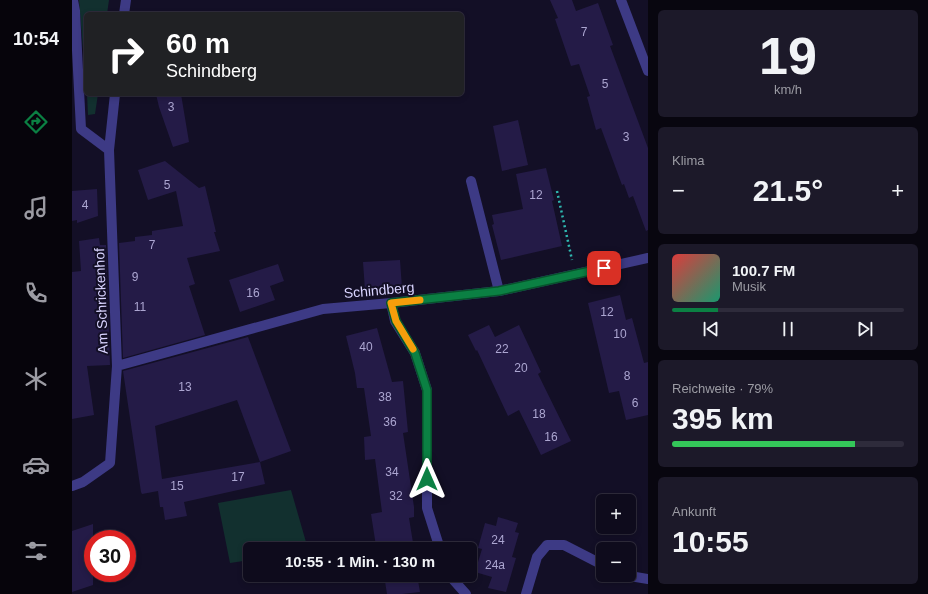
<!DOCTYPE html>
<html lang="de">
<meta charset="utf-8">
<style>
body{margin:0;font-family:Arial,sans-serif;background:#1c1929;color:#f1f3f6;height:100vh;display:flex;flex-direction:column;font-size:15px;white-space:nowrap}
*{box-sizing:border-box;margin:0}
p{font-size:13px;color:#9b9ba3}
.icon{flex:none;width:22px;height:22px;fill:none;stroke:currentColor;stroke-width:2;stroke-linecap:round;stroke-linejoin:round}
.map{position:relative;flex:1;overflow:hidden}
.drawer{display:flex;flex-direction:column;gap:10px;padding:10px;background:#08060f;width:280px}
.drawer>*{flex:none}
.hud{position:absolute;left:12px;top:12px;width:380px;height:84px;border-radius:6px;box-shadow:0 2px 6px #0003,0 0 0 1px #2e2b3b;background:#202124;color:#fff;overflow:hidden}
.buttons{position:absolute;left:524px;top:494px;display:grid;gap:8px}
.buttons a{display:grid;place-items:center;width:40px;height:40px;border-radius:6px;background:#0e0b1c;box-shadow:0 2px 6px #0003,0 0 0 1px #2e2b3b;font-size:20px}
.speed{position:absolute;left:12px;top:530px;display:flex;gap:8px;font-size:20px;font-weight:700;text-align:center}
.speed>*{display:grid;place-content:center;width:52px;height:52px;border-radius:50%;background:#0e0b1c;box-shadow:0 2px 6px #0003,0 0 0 1px #2e2b3b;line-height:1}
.speed .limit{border:6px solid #d22;background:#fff;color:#111}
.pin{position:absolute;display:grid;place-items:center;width:34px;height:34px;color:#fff;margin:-17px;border-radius:8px;box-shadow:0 2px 6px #0006}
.me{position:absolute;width:44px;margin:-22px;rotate:0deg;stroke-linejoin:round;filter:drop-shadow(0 0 3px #0008)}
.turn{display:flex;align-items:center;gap:14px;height:84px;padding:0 16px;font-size:18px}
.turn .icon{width:52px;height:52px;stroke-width:2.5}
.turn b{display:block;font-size:28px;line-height:34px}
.big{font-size:30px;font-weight:600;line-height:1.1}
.drawer .tile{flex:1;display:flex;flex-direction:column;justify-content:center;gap:6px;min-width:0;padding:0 14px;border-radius:6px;background:#1c1929}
.drawer .dial{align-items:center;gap:0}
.dial b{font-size:52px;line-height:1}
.song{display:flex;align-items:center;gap:12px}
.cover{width:48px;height:48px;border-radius:6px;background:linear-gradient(135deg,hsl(0 70% 55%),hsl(160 70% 35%))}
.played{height:4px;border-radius:2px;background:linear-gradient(90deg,#0b8043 20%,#2e2b3b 20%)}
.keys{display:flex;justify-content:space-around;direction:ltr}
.heat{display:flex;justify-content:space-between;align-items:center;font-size:22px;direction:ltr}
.charge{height:6px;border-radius:3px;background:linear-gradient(90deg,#34c759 79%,#2e2b3b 0)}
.trip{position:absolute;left:171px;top:542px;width:234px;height:40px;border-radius:6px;background:#0e0b1c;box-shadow:0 2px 6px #0003,0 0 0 1px #2e2b3b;font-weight:600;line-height:40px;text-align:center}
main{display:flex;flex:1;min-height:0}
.tab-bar{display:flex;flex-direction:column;width:72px;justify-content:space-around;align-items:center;background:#06040b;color:#9b9ba3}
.tab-bar .icon{width:28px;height:28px}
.tab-bar .active{color:#0b8043}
.tab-bar b{font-size:18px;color:#f1f3f6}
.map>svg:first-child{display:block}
.green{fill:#12302f}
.building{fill:#241b47}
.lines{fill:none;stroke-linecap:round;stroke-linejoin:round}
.path{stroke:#2fb8b0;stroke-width:2.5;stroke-dasharray:2 3;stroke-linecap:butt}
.service{stroke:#3d3a85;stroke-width:10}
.minor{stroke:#3d3a85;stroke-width:10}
.route-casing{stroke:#07532c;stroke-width:10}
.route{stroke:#0b8043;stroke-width:7}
.slow{stroke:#f59e0b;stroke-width:7}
.labels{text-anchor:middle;stroke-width:4;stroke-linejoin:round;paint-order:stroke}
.number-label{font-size:12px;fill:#aca6d1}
.street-label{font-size:14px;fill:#d9d4ff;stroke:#130f26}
</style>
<main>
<nav class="tab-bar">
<b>10:54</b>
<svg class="icon active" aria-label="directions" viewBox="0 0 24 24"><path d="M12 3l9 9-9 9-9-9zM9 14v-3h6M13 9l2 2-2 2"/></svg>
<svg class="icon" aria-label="music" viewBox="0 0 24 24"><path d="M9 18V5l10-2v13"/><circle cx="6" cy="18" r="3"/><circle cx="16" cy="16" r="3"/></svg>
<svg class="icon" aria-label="phone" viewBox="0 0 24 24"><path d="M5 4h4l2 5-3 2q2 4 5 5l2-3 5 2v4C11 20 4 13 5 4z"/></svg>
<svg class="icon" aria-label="climate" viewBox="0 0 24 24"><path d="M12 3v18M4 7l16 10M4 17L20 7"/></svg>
<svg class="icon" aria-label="car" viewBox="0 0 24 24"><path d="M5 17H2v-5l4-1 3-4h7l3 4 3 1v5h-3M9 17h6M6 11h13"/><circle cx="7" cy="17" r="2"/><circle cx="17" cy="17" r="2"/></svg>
<svg class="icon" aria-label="filters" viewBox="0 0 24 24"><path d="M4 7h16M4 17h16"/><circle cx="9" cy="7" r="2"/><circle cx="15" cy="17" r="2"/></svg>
</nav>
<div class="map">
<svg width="576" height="594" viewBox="0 0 576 594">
<rect width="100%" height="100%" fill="#130f26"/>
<path class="green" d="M7 0H37L35 14H14V87Z
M15 94H26L23 114 16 115Z
M219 490 236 549H178V560L158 563 146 503Z"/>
<path class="building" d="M478 0H500L504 11 526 3 541 45 538 46 576 148V230L574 231 561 196 557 198 552 184 550 185 529 128 524 130 515 97 518 96 507 64 499 66 483 19 486 18Z
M84 94H109L117 142 101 147 87 107Z
M446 120 456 165 430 171 421 126Z
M93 161 127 188 133 186 144 232H142L148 251 115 258 123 284 117 286 133 335 51 358 47 243 63 241V237L80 235V231L111 226 104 191 76 200 66 170Z
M474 168 482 200 480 201 490 246 429 260 420 225 422 224 420 215 451 209 444 174Z
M25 189 26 216 5 223V220L0 221V191Z
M27 238 28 245H34L38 365 15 366 22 415 0 419V272L9 271 7 241Z
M328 260 330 288 293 290 291 262Z
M206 264 212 281 198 286 203 300 168 312 157 280Z
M548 295 554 320 560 318 572 363 576 362V415L554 420 547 391 537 393 516 303Z
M417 325 423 337 447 325 469 372 466 374 499 441 469 455 447 410 436 416 405 350 404 351 396 335Z
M305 328 320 382 331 381 336 432 331 433 342 507V517L337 518 342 549H308L307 545 304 546 299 514 310 512 303 459 293 460 292 437 299 436 292 388H285L283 373 274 336Z
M176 337 219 451 188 462 165 400 83 426 90 479 188 462 193 484 112 502 115 516 93 520 91 507H88L86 491 70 494 69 492 51 371Z
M426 517 446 523 443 532 447 533 440 557 444 558 434 592 416 588 420 577 403 572 410 549 406 548 413 523 424 526Z
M21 524V585L0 592V531Z
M312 575H345L348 592 330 594H315Z"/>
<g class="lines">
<path class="path" d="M485 191 500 260"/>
<path class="service" d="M549 0 576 71
M399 181 427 291"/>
<path class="minor" d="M1 0 3 11 9 129 37 150
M52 14 54 0
M319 303 323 321 343 353 355 390V508L368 549
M45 366 251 309 319 303 427 291 576 258
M0 486 11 482 38 463 45 366 37 150 43 94
M377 575 394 594
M552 575 576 579
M454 594 465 557 475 545H492L531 565"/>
</g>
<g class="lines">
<g class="route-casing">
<path id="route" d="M355 479V390L343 353 324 321 319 303 427 291 532 268"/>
</g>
<use href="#route" class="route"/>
<path class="slow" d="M341 349 324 321 319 303 348 300"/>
</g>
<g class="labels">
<g class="number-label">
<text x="512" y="36">7</text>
<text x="533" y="88">5</text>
<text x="99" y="111">3</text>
<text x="554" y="141">3</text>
<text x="95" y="189">5</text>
<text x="464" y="199">12</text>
<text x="13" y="209">4</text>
<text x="80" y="249">7</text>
<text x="63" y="281">9</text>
<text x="181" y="297">16</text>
<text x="68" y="311">11</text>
<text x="535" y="316">12</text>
<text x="548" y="338">10</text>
<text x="294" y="351">40</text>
<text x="430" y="353">22</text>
<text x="449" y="372">20</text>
<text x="555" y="380">8</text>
<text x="113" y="391">13</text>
<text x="313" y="401">38</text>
<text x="563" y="407">6</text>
<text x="467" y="418">18</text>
<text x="318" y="426">36</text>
<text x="479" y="441">16</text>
<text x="320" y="476">34</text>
<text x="166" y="481">17</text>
<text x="105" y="490">15</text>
<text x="324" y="500">32</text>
<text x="426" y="544">24</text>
<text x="423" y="569">24a</text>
</g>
<g class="street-label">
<text transform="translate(307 290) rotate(-5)" y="5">Schindberg</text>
<text transform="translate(29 301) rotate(-92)" y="5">Am Schrickenhof</text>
</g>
</g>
</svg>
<div class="buttons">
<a>+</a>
<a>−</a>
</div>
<div class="speed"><div class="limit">30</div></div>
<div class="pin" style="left:532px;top:268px;background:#d93025"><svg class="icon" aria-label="arrive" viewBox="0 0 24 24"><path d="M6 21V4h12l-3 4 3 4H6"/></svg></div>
<svg class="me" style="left:355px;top:479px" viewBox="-20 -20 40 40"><path d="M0-17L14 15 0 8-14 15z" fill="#0b8043" stroke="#fff" stroke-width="4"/></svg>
<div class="trip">10:55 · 1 Min. · 130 m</div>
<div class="hud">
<div class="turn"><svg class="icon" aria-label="right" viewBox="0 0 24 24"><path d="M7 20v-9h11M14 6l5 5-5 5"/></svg><div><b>60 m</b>Schindberg</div></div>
</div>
</div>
<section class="drawer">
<div class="tile dial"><b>19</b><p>km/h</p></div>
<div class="tile"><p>Klima</p>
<div class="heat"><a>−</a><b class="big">21.5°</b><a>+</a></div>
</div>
<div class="tile">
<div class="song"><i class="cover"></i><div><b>100.7 FM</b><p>Musik</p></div></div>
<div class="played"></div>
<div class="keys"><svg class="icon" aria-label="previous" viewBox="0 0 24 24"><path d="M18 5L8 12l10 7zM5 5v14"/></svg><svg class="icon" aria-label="pause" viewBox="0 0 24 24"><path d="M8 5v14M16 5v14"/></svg><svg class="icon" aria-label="next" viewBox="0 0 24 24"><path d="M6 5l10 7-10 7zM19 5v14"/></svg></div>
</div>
<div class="tile"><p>Reichweite · 79%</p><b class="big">395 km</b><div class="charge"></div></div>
<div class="tile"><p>Ankunft</p><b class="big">10:55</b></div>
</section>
</main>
